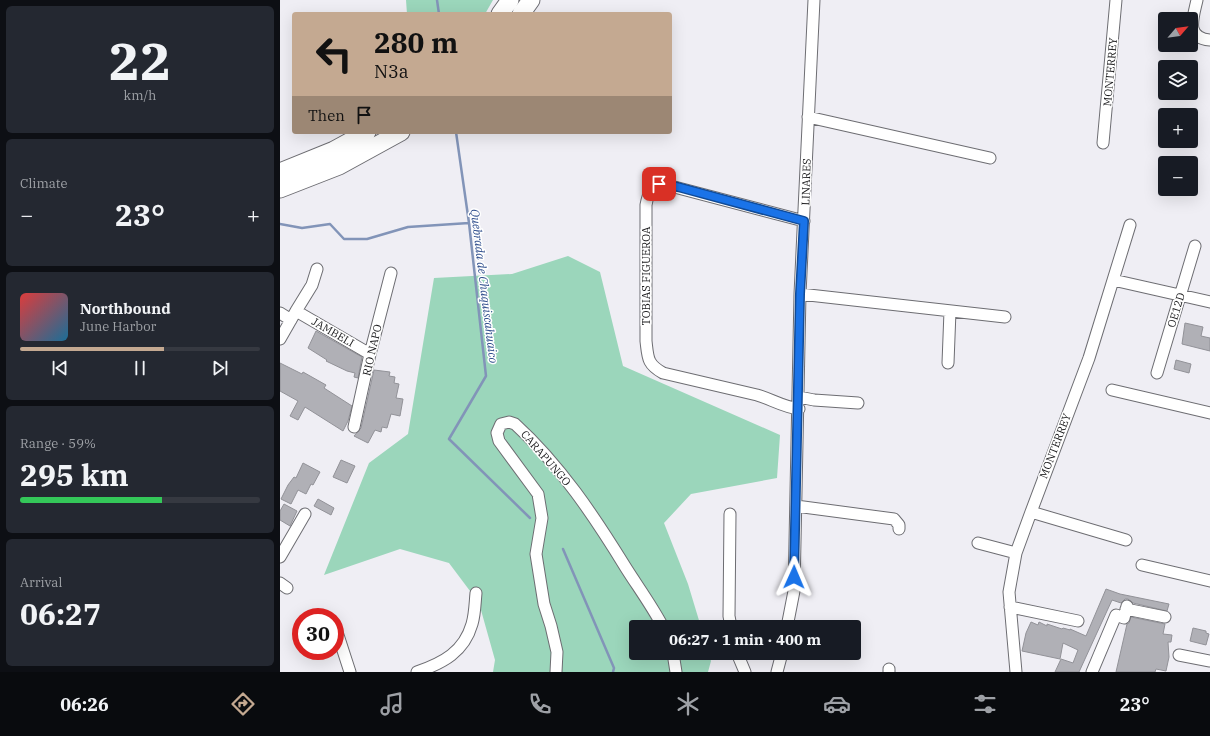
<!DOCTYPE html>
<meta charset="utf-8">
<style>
body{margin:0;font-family:"IBM Plex Serif",serif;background:#242831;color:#f1f3f6;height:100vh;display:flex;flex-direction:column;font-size:15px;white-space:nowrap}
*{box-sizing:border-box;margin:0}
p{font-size:13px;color:#9ea1a6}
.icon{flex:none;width:22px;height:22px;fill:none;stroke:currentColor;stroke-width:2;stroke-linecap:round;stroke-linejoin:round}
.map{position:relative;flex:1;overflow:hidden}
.panel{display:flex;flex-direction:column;gap:6px;padding:6px;background:#0d0f14;width:280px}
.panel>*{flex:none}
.top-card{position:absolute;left:12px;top:12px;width:380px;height:122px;border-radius:4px;box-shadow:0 4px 16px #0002;background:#c4a991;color:#111;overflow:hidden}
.needle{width:26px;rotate:62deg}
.buttons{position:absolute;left:878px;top:12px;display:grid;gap:8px}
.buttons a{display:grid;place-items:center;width:40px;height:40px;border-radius:4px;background:#171b24;box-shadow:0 4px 16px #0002;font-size:20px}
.speed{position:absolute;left:12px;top:608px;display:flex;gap:8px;font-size:20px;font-weight:700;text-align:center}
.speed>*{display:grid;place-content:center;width:52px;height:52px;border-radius:50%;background:#171b24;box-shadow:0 4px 16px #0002;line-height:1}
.speed .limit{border:6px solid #d22;background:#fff;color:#111}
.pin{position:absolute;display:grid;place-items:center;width:34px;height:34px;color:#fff;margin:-17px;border-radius:8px;box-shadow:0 2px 6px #0006}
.me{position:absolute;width:44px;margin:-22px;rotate:1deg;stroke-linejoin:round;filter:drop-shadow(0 0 3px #0008)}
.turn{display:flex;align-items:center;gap:14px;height:84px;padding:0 16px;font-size:18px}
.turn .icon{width:52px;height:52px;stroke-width:2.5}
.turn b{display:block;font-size:28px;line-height:34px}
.then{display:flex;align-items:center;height:38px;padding:0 16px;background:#0003;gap:8px;font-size:15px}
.big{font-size:30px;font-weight:800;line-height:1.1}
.panel .widget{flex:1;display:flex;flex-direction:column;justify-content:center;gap:6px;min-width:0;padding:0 14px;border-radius:6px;background:#242831}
.panel .dial{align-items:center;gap:0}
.dial b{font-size:52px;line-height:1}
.song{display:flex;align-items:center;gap:12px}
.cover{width:48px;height:48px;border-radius:6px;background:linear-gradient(135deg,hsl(0 70% 55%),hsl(200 70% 35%))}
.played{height:4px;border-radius:2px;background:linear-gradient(90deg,#c4a991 60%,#363941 60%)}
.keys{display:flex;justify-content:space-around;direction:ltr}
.heat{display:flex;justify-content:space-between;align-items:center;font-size:22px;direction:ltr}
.charge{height:6px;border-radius:3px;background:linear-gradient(90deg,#34c759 59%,#363941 0)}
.trip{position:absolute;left:349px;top:620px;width:232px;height:40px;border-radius:4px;background:#171b24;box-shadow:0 4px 16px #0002;font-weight:800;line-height:40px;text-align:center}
.menu{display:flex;height:64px;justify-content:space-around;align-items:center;background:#090b0e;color:#9ea1a6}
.menu .icon{width:28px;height:28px}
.menu .selected{color:#c4a991}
.menu b{font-size:18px;color:#f1f3f6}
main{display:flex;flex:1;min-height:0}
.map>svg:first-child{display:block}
.green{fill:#9bd6bb}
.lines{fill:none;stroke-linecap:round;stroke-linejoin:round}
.stream{stroke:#8294b8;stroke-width:2.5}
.building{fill:#b0b0b6;stroke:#929298}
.minor-casing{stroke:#6d6d72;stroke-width:13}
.highway-casing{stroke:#6d6d72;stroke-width:19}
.minor{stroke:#fff;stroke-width:11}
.highway{stroke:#fff;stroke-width:17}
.route-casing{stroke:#114b97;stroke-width:10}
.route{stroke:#1a73e8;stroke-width:7}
.labels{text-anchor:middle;stroke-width:3;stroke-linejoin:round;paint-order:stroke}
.street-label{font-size:11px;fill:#1a1a1c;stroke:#fff}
.water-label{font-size:12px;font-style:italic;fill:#34528f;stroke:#fff}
</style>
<main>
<section class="panel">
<div class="widget dial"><b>22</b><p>km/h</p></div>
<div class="widget"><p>Climate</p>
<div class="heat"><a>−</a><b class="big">23°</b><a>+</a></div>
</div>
<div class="widget">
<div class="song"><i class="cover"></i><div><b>Northbound</b><p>June Harbor</p></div></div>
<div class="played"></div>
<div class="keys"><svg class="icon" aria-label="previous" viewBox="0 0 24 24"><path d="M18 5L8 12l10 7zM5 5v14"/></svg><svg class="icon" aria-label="pause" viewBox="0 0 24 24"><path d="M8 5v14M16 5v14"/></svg><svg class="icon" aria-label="next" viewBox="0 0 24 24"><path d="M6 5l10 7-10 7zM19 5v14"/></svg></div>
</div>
<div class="widget"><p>Range · 59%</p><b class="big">295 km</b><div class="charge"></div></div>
<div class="widget"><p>Arrival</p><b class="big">06:27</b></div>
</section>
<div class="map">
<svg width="930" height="672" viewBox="0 0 930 672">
<rect width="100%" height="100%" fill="#efeef4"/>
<path class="green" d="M126 0H213L205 14H127Z
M288 256 320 272 343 366 500 435 497 478 411 494 384 523 408 584 421 627H356V653H429L431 661 428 672H213L215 660 199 603 169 563 120 549 44 575 89 463 128 434 154 278 232 274Z"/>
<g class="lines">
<path class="stream" d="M157 0 159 14
M176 132 189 223 206 376 169 439 250 518
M0 224 22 228 50 224 64 239H87L128 227 189 223
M283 549 334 668 333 672"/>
</g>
<path class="building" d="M905 323 923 327 921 336 930 338V351L902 344Z
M36 331 82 357 78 378 74 377 75 373 67 371 46 361 47 360 28 348Z
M896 360 911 364 909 373 894 369Z
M0 363 22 374 23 372 46 385 44 388 72 406 68 421 63 431 25 407 18 420 10 416 18 401 0 391Z
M94 370 110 372 109 376 115 377 114 383 119 384 116 398 123 399 120 416 111 414 107 428 102 427 101 432 95 430 88 443 74 436 81 428Z
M61 460 75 466 67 483 53 477Z
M23 463 40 472 33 485 31 484 26 494 18 490 11 504 1 499 8 485 14 477 16 478Z
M38 499 54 508 51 515 34 506Z
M4 504 17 511 10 526 0 520V511Z
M826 589 840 594 889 604 887 611 853 603 848 599H845L841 603 832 600 799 672H775L781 659 793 663 798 650 783 643 780 659 742 651 746 633 751 622 758 625 759 622 767 626V624L782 629 783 628 790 630V629L806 636Z
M851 617 885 624 883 634 892 635 891 642H888L889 657 886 671 876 669 875 672H836L847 624 849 623Z
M913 628 926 631V633L929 634 926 645 910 641Z"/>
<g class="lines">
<g class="minor-casing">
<path id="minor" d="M917 0C913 18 905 38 930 40
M528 117 710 158
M823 143 836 0
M833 280 930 302
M520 294 725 317
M16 311 90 354
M0 313 11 320
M0 339 16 311 32 285 37 269
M668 363 670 311
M877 373 915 246
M832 390 930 413
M519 397 534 400 578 403
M519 409C503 407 491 399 477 395L383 373C367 364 368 358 366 341V205C368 194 371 185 383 184L524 221
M74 427 90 354 111 273
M516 506 614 519 619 525V529
M751 512 846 540
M450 514 449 616 451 627
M698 543 736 553
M0 557 25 514
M862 565 930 581
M0 583 7 588
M730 607 798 621
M846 609 885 617
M507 627 514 591 520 294 534 0
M57 632 70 672
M393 653 396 672
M457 653 465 672
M899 655 930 661
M137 672C163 663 184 652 192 624 195 614 195 603 196 593
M276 672 277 652 271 626 264 604 256 554 262 518 258 494 219 441 217 433 221 424 229 422 235 424C280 465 314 516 346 568 358 587 372 606 383 627
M497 672 502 653
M609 672V669
M736 672 729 592 736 553 751 512 809 358 850 225
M812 672 836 615 844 618 847 606"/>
</g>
<g class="highway-casing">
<path id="highway" d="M220 14 230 0
M241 14 251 0
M0 172 54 150 87 132
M0 189 59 166 121 132"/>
</g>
<use href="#minor" class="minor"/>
<use href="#highway" class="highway"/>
</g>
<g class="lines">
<g class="route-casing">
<path id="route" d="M379 184H383L398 187 524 221 520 294 514 577"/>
</g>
<use href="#route" class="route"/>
</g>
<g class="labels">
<g class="street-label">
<text transform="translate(830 72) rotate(-85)" y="4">MONTERREY</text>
<text transform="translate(526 182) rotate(-88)" y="4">LINARES</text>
<text transform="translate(366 276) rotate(-90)" y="4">TOBIAS FIGUEROA</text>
<text transform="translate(896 310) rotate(-73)" y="4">OE12D</text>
<text transform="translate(53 332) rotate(30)" y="4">JAMBELI</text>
<text transform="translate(92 350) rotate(-77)" y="4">RIO NAPO</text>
<text transform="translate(775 446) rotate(-69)" y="4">MONTERREY</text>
<text transform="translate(266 458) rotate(49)" y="4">CARAPUNGO</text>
</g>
<g class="water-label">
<text transform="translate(204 286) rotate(83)" y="4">Quebrada de Chaquiscahuaico</text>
</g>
</g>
</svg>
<div class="buttons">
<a><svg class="needle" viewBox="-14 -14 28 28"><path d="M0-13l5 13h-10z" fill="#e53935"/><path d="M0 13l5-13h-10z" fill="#9ea1a6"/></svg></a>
<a><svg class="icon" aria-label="layers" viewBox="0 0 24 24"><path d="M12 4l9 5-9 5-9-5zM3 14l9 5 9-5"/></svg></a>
<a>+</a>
<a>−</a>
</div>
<div class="speed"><div class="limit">30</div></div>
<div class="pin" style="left:379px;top:184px;background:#d93025"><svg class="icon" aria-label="arrive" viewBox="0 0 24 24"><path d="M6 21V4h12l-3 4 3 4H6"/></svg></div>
<svg class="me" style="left:514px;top:577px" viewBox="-20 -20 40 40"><path d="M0-17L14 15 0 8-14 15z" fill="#1a73e8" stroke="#fff" stroke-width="4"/></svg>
<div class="trip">06:27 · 1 min · 400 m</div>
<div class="top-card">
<div class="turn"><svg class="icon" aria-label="left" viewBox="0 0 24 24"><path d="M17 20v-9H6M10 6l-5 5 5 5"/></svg><div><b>280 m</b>N3a</div></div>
<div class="then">Then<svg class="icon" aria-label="arrive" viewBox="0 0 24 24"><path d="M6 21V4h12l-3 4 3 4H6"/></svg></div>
</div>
</div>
</main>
<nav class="menu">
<b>06:26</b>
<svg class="icon selected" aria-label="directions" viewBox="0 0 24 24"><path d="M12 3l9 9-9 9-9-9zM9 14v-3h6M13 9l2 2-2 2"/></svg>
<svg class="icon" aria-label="music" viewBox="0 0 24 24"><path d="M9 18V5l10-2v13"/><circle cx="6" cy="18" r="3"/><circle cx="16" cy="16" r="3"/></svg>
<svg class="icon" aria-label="phone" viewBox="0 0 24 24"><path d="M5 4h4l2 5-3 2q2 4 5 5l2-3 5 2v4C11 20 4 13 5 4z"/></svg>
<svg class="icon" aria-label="climate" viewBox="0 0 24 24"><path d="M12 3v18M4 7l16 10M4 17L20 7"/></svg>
<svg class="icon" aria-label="car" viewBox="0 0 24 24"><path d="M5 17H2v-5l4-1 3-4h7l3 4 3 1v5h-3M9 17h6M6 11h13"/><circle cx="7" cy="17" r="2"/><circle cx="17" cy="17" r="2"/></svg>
<svg class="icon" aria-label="filters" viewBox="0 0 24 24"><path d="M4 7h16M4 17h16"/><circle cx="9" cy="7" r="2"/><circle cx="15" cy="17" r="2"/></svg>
<b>23°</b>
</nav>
